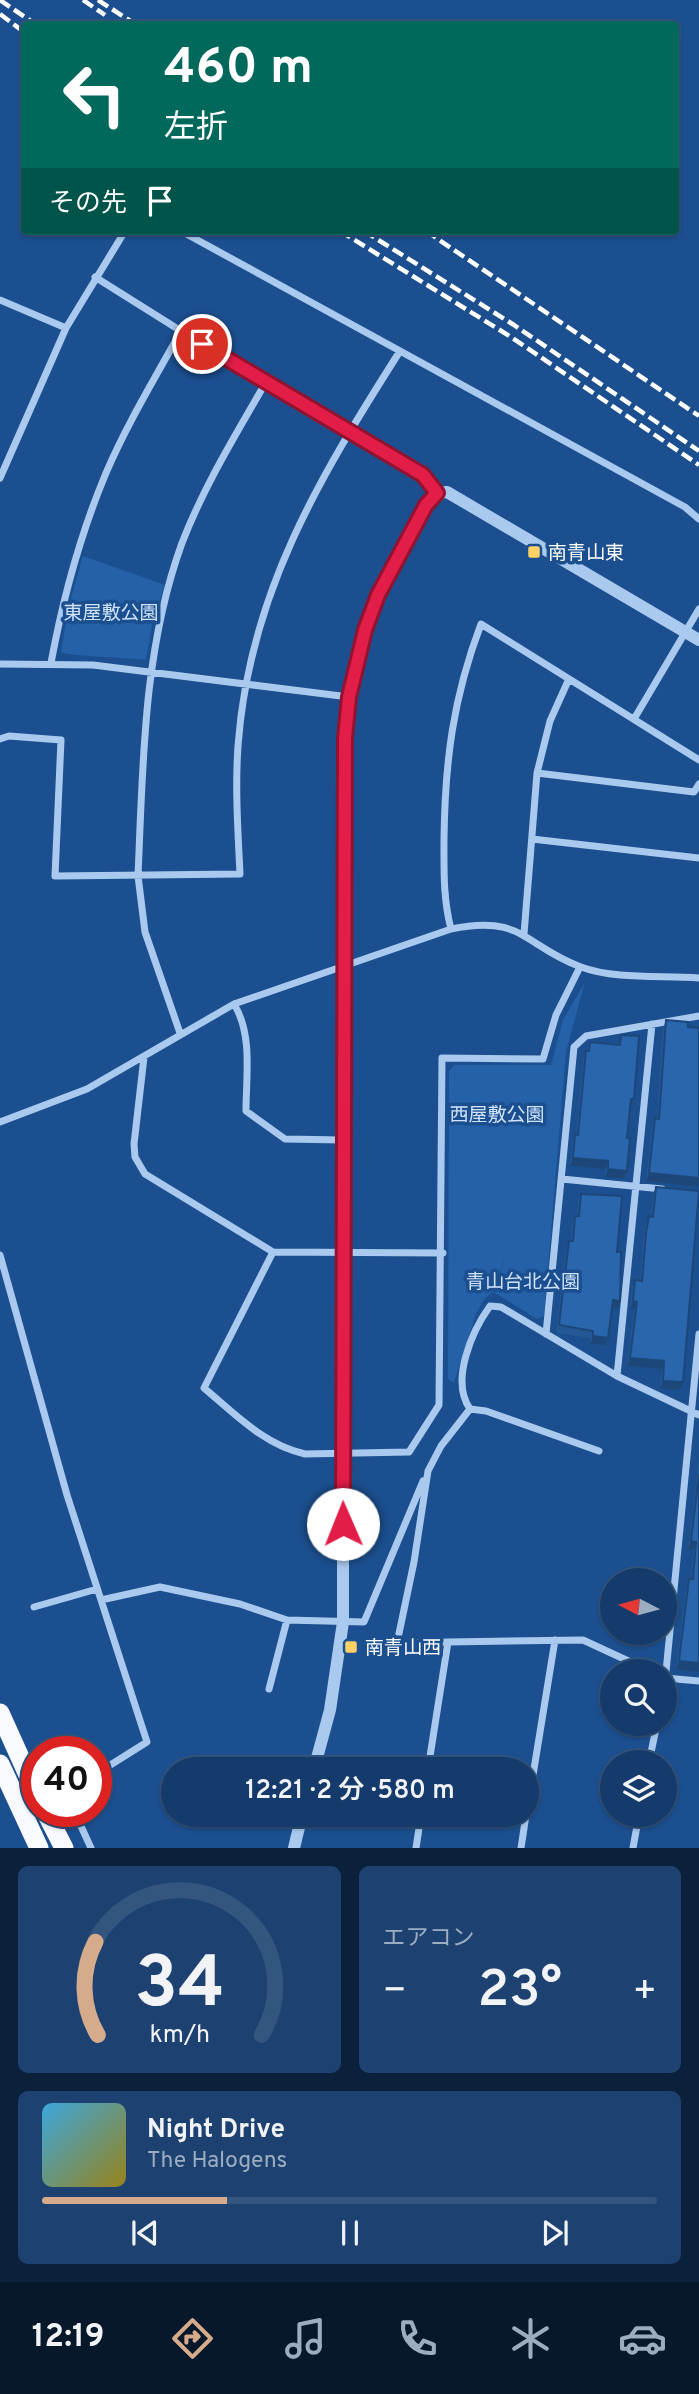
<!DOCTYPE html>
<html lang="ja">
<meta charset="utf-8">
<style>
body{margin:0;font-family:Overpass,"Noto Sans JP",sans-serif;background:#1d4271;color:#f1f3f6;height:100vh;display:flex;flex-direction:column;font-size:26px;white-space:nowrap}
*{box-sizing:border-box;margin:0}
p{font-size:23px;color:#9dadc1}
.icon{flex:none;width:38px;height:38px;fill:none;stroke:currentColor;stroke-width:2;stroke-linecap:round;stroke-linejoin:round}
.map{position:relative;height:1848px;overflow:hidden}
.sheet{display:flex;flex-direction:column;gap:18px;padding:18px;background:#0b203b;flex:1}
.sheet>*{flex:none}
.top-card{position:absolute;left:21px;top:21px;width:658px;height:214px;border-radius:7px;box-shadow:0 2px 5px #0004,0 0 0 2px #33557e;background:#00695c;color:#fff;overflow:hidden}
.needle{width:46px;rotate:276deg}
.tools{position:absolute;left:600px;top:1568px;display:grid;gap:14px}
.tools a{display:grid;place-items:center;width:77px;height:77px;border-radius:50%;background:#143b6b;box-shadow:0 2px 5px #0004,0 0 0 2px #33557e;font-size:35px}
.speed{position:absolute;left:21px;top:1736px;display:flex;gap:14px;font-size:35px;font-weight:700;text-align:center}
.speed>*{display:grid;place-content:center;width:91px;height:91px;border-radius:50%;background:#143b6b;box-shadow:0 2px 5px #0004,0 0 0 2px #33557e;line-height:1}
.speed .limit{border:10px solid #d22;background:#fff;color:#111}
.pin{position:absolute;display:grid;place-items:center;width:60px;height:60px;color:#fff;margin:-30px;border:4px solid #fff;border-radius:50%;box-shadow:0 2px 7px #0007}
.me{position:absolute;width:77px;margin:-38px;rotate:359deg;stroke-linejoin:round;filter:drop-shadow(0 0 5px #0008)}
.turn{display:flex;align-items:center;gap:24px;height:147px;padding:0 28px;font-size:32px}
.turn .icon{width:91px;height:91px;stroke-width:2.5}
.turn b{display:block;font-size:49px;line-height:60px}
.then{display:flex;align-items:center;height:66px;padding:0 28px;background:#0003;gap:14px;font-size:26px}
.big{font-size:52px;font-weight:600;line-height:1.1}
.sheet .tile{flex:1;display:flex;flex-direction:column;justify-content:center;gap:10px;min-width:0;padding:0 24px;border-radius:10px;background:#1d4271}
.sheet .dial{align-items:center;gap:0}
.dial svg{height:182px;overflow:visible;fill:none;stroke:#33557e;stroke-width:7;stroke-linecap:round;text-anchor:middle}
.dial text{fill:#f1f3f6;stroke:none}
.song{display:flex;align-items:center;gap:21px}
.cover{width:84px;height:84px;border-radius:10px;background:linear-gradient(135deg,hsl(200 70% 55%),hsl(50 70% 35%))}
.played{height:7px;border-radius:4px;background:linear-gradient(90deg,#d6ab8b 30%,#33557e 30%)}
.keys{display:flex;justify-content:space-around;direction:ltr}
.heat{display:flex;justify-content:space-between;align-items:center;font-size:38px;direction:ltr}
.sheet .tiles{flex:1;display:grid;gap:18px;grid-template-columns:1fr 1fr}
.tile:last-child{grid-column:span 2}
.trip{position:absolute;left:161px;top:1757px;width:378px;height:70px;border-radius:35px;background:#143b6b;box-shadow:0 2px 5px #0004,0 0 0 2px #33557e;font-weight:600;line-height:70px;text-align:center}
.menu{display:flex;height:112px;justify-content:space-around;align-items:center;background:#08182b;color:#9dadc1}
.menu .icon{width:49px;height:49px}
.menu .on{color:#d6ab8b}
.menu b{font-size:32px;color:#f1f3f6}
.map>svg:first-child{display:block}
.green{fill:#2461a8}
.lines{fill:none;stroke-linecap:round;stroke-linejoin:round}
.minor{stroke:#a9c9ee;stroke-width:7}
.tertiary{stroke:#a9c9ee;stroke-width:12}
.trunk{stroke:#f8faff;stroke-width:19}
.rail{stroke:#fff;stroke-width:4.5;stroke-dasharray:12 5;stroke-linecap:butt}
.wall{fill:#245895}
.shaded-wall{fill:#1d4779}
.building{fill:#2a66ad;stroke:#1d4779;stroke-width:2}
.route-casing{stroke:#92132f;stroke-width:18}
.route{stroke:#e11d48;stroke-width:12}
.poi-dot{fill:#ffd166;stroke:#1b4f8f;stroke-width:2.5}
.labels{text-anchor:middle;stroke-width:7;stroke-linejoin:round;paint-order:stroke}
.poi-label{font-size:19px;fill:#fff;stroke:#1b4f8f;text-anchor:start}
.park-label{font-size:19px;fill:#cfe3fa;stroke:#1b4f8f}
</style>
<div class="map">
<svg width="699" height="1848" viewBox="0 0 699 1848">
<rect width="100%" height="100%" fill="#1b4f8f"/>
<path class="green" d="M83 556 165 585 152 624 146 660C132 658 66 656 61 652L69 605Z
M585 982 566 1052 544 1316 537 1319 495 1293 507 1249 494 1292 485 1298 476 1314 454 1383 448 1379 449 1071 454 1065H551L563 1020Z"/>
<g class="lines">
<path class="minor" d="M181 231 685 507 699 519
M95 277 181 331 423 475 437 493
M0 300 66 328
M0 478 66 328 125 231
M51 663C63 598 80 535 106 473 127 424 155 378 181 331
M0 664 93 665 349 697
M634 719 699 609
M0 739 9 736 61 740 55 876 240 874C238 832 235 788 238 746 249 593 320 477 400 351
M537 773 694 792 699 784
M532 839 699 858
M451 929C443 898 444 870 444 839 445 761 453 698 481 624L699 760
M524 934 537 773 550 721 568 681
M234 1004C253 1035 246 1076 246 1111L285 1139 342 1140
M180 1033 145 932 138 876C143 764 143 650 182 543 204 486 236 434 266 382
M144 1057 134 1144 135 1157 145 1174 273 1252 443 1253
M0 1122 87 1089 234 1004 451 929C523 914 524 946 581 967 616 980 662 975 699 978
M562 1179 662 1189
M273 1252 204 1388C235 1414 264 1445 305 1454L409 1452 439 1405 442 1058 543 1059 556 1015 580 967
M0 1255 67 1495 147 1742 96 1774
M546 1334 574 1047 586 1036 699 1016
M617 1376 652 1024
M470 1409C450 1381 472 1331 490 1306L501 1307 617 1376 699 1415
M101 1600 160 1587 240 1604 287 1620 364 1622 423 1481
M34 1607 97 1589
M448 1642 583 1640 650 1671
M665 1678 699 1681
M665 1682 699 1334
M269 1689 287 1620
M649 1762 657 1724
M428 1769 448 1642 397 1643 414 1562 428 1471 441 1446 470 1409 486 1411 599 1451
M74 1811 91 1848
M527 1812 555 1640
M416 1848 421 1815
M521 1848 526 1815
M633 1848 639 1815"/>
<path class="tertiary" d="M314 1769 330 1710 343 1622V770C346 710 354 651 378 595 391 564 410 534 426 504L437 493 447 492 699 640
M294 1848 302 1815"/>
<path class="trunk" d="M0 1713 37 1795
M0 1764 39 1848
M45 1811 64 1848"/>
<path class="rail" d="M0 0 35 24
M83 0 105 15
M98 0 135 24
M0 14 24 32
M340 231 511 337 699 465
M364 231 514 325 699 451
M426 231 699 416"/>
</g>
<path class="wall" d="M666 1020 688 1027 697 1187 646 1181 652 1126 655 1118H657L663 1029Z
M621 1035 634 1099 631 1108H630L624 1179 605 1177V1169L570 1166 572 1143 576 1134 583 1059 586 1051H587L590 1042 618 1045Z
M656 1187 680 1390 660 1388 662 1369 627 1366 634 1310 630 1309 632 1288 635 1280 640 1281 643 1241 646 1224 649 1216H651L653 1194Z
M581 1194 617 1252 618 1308H612L608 1338 606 1345 590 1344V1338L556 1333 566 1249 569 1241H571L572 1224 575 1216H577L578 1201Z
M699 1457V1672L676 1670 686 1587 689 1579H691L693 1550 688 1549Z"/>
<path class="shaded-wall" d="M631 1099H634L631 1108 628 1107Z
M573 1158 608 1161 605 1169 570 1166Z
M608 1169 627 1171 624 1179 605 1177Z
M649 1173 699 1178V1182L697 1187 646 1181Z
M613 1300 620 1301 618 1308H611Z
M633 1301 637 1302 634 1310 630 1309Z
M593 1336 608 1338 606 1345 590 1344Z
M630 1358 664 1361 662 1369 627 1366Z
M663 1381 683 1382 680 1390 660 1388Z
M691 1541 696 1542 693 1550 688 1549Z
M679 1661 699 1663V1672L676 1670Z"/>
<path class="building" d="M666 1020 688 1022V1027L699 1028V1178L649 1173 655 1118 659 1119Z
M621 1035 639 1036 634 1099H631L627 1138H630L627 1171 608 1169V1161L573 1158 575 1134 578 1135 586 1051H589L590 1042 620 1045Z
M656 1187 699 1191 683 1382 663 1381 664 1361 630 1358 637 1302 633 1301 635 1280 642 1281 646 1233 649 1216 653 1217Z
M581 1194 622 1196 617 1252H621L620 1301 613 1300 608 1338 593 1336V1331L559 1325 569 1241H573L575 1216H579Z
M699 1474V1663L679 1661 689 1579H693L696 1542 691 1541Z"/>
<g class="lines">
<g class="route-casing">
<path id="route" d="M202 344 423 475 437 493 426 505 378 595 365 630 349 697 345 738 343 1524"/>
</g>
<use href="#route" class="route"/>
</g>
<g class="poi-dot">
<rect x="527" y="545" width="14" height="14" rx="3.5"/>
<rect x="344" y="1640" width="14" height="14" rx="3.5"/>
</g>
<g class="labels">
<g class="poi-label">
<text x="548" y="559">南青山東</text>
<text x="365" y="1654">南青山西</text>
</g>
<g class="park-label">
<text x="111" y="619">東屋敷公園</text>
<text x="497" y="1121">西屋敷公園</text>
<text x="523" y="1288">青山台北公園</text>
</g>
</g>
</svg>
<div class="tools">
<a><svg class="needle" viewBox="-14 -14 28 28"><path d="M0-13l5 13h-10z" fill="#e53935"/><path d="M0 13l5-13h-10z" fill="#9dadc1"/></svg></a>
<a><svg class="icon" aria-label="search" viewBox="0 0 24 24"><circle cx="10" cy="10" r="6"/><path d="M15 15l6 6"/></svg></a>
<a><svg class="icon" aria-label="layers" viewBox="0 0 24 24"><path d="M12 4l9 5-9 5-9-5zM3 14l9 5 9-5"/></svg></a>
</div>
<div class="speed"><div class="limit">40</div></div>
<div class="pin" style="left:202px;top:344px;background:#d93025"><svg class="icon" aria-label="arrive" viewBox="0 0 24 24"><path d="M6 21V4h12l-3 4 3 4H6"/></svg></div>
<svg class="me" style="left:343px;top:1524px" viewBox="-20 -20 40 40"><circle r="19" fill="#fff"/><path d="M0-13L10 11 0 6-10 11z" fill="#e11d48"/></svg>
<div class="trip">12:21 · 2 分 · 580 m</div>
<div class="top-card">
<div class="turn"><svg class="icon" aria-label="left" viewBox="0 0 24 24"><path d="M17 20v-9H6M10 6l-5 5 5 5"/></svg><div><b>460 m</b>左折</div></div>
<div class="then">その先<svg class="icon" aria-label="arrive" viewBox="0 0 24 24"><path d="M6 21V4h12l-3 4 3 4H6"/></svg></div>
</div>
</div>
<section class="sheet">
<div class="tiles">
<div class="tile dial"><svg viewBox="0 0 100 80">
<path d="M14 69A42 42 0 1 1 86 69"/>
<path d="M14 69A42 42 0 0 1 13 28" stroke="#d6ab8b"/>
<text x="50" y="56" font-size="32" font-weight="700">34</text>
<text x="50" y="72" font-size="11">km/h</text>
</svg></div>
<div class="tile"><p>エアコン</p>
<div class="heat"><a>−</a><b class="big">23°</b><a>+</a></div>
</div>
<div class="tile">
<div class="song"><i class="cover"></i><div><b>Night Drive</b><p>The Halogens</p></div></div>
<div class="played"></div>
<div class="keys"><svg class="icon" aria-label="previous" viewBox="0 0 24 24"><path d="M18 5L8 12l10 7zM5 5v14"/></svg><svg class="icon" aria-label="pause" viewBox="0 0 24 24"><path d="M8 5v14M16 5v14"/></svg><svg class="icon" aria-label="next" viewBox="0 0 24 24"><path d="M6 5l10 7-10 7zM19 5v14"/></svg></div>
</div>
</div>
</section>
<nav class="menu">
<b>12:19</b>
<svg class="icon on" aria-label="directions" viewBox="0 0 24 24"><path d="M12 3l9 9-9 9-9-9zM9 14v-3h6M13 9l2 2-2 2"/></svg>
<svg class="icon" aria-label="music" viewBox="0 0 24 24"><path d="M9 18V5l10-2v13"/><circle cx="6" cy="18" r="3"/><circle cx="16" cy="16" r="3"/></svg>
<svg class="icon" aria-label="phone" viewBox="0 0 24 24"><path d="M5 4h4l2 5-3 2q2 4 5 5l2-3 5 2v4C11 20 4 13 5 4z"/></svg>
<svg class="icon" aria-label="climate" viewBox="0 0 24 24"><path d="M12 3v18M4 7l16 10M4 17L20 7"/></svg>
<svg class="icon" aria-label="car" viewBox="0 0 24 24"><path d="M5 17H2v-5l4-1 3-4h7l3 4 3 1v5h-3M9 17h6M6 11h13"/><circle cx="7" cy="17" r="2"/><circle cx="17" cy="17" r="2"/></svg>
</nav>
